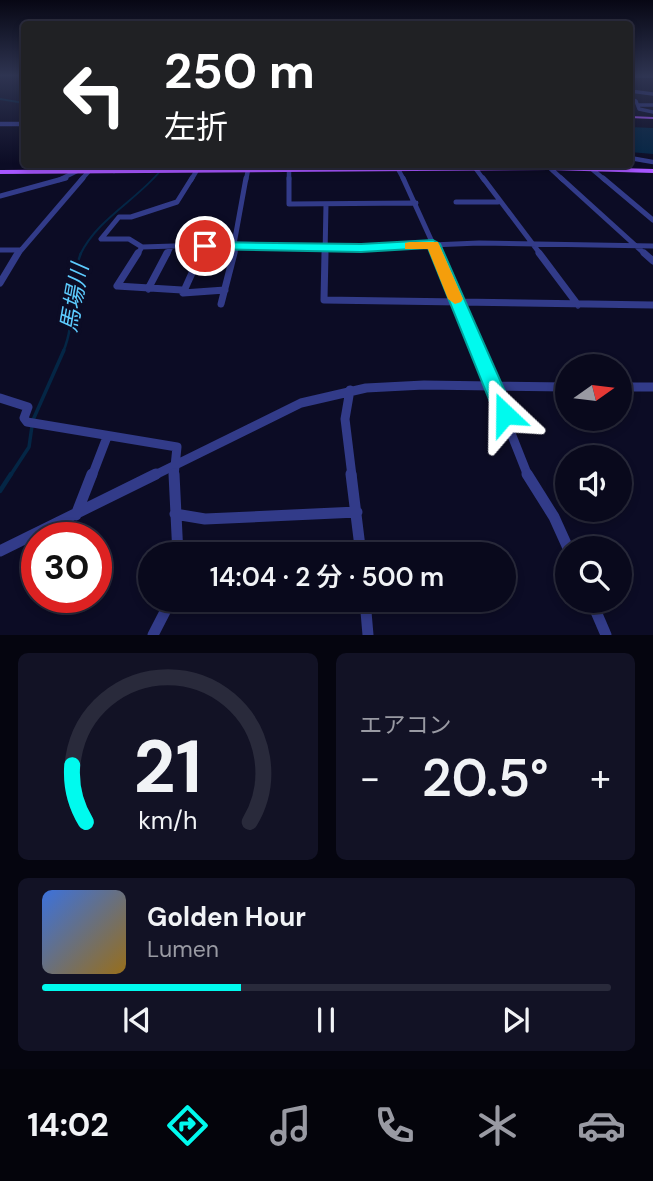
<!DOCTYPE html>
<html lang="ja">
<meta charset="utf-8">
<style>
body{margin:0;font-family:"DM Sans","Noto Sans JP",sans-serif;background:#121225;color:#f1f3f6;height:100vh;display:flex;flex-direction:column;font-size:26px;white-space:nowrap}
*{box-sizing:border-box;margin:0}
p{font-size:23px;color:#999aa3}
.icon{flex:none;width:38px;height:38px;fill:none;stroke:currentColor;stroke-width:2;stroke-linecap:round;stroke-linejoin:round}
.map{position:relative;height:635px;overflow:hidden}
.sheet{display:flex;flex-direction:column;gap:18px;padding:18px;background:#05050f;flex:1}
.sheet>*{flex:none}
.banner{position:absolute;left:21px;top:21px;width:612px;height:147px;border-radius:7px;box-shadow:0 4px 10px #0003,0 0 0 2px #292a3b;background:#202124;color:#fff;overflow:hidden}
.needle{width:46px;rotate:76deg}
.buttons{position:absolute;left:555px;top:354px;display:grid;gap:14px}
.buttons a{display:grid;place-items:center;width:77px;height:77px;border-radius:50%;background:#09091c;box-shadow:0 4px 10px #0003,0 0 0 2px #292a3b;font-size:35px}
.speed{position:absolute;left:21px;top:522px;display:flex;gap:14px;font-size:35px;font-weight:700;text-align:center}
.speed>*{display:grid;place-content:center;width:91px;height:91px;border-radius:50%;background:#09091c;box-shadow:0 4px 10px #0003,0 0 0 2px #292a3b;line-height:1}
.speed .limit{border:10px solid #d22;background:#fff;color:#111}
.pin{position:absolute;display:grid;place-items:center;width:60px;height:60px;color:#fff;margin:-30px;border:4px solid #fff;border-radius:50%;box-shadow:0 2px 7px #0007}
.me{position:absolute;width:77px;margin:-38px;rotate:337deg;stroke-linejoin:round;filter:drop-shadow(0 0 5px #0008)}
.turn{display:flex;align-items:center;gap:24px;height:147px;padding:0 28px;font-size:32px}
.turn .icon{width:91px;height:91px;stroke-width:2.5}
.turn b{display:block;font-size:49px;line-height:60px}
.big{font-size:52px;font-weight:600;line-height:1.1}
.sheet .card{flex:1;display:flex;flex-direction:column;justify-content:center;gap:10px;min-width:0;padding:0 24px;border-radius:10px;background:#121225}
.sheet .dial{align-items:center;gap:0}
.dial svg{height:182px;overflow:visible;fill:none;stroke:#292a3b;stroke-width:7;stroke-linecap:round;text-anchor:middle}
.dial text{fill:#f1f3f6;stroke:none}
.song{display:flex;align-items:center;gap:21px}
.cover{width:84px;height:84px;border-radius:10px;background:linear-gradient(135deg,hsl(220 70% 55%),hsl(40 70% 35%))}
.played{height:7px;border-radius:4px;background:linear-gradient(90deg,#00faee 35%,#292a3b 35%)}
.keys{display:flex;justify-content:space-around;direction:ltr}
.heat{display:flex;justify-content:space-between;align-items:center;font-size:38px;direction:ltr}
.sheet .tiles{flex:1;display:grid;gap:18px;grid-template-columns:1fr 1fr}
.card:last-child{grid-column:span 2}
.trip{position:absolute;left:138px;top:542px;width:378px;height:70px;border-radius:35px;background:#09091c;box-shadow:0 4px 10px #0003,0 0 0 2px #292a3b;font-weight:600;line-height:70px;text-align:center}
.menu{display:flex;height:112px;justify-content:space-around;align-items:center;background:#04040b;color:#999aa3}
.menu .icon{width:49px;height:49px}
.menu .current{color:#00faee}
.menu b{font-size:32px;color:#f1f3f6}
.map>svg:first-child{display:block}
.water{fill:#042645}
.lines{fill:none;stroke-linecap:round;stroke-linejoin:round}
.stream-far3{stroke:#042645;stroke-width:2}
.stream-far2{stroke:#042645;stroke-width:2.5}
.stream-far1{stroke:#042645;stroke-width:3.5}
.stream{stroke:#042645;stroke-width:4.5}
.minor-far5{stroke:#323b89;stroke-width:3.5}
.minor-far4{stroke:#323b89;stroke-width:4.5}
.minor-far3{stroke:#323b89;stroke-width:5}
.minor-far2{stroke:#323b89;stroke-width:7}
.minor-far1{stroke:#323b89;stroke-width:9}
.minor{stroke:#323b89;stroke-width:11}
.major{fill:#a756ff;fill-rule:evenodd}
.route{fill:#00faee;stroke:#00a29b;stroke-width:2}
.slow{fill:#f59e0b}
.labels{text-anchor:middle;stroke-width:7;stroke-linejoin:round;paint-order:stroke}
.water-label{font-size:23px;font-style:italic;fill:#5dccff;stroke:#0c0c25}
</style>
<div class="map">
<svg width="653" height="635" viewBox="0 0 653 635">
<rect width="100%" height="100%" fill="#0c0c25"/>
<path class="water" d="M630 127 653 128V154L630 152Z"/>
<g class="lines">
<path class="stream-far3" d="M0 99 24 103
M80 255C97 219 137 200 161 170L157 164"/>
<path class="stream-far2" d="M63 352C77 320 68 285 81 253"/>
<path class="stream-far1" d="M33 420 64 350
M10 476 29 447 32 426"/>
<path class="stream" d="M0 491 11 474"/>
<path class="minor-far5" d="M630 76H653
M630 91 653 94
M630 98 636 101 639 109 653 112
M638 105H653"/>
<path class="minor-far4" d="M0 124H24
M630 158 653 162
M110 164 114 171
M550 168 563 180
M289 169V180
M398 169 404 180
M476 169 484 180
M593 170 605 180
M59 180 77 171
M81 180 89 171
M191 180 197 170
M246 180 248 170"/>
<path class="minor-far3" d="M192 178 177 202 131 217H119L101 239H129L142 247 237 244 361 248 479 243 653 246
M289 178V204L416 203
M403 178 438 255
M483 178 541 255
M561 178 646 255
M603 178 653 220
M0 196 66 178
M456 202H498
M234 244 246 178
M0 250H20
M17 255 83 178
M137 255 142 247
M167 255 171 247
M200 255 205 246
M234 255 237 244
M325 255 326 204"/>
<path class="minor-far2" d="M138 253 117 286 182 290
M201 253 183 293 225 290
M325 253 324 300 653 305
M437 253 479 352
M539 253 578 305
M644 253 653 261
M0 283 18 253
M148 289 167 253
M221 304 234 253"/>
<path class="minor-far1" d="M478 350 528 476
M620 387H653
M350 390 345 419 352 476
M0 398 28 407 24 418 27 422 177 447 174 476
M92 476 107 437
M153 476 301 403 366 388 424 385 567 387"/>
<path class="minor" d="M174 474 178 555
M351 474 361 555
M527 474 554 517 568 548
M175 514 205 519 357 512
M76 515 92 474
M0 551 156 474
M365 600 368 635
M591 600 606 635
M153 635 171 600"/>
<path class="major" d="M630 116 653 117V119L630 118Z
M550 166 653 169V173L550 170 0 174V170Z"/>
</g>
<linearGradient id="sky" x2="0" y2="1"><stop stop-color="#070714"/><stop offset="0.46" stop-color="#2e3451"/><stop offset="1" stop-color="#2e3451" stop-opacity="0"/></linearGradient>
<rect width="653" height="164" fill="url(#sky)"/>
<path class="route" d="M433 240 440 244 515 414 512 419H498L495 414 428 248 361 252 205 249 198 246 205 242 361 244Z"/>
<path class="slow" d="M410 242H438L463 299 461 302 455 304 448 299 428 249H405V243Z"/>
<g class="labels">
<g class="water-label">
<text transform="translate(74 298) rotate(-80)" y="8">馬場川</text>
</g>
</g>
</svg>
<div class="buttons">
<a><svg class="needle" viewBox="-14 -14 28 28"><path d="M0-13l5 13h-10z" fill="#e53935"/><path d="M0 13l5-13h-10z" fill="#999aa3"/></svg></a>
<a><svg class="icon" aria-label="sound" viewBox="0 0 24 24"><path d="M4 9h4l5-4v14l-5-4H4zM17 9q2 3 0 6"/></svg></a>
<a><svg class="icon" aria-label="search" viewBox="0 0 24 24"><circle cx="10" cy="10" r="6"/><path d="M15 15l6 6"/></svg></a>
</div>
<div class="speed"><div class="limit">30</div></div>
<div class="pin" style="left:205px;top:246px;background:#d93025"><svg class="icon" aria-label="arrive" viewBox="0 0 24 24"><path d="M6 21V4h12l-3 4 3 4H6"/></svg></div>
<svg class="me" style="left:505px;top:414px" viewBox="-20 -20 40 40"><path d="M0-17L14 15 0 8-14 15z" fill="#00faee" stroke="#fff" stroke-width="4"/></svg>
<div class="trip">14:04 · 2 分 · 500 m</div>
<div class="banner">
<div class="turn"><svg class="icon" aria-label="left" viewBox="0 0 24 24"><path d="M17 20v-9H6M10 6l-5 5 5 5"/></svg><div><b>250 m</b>左折</div></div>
</div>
</div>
<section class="sheet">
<div class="tiles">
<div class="card dial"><svg viewBox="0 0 100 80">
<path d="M14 69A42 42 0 1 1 86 69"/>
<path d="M14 69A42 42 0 0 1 8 44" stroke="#00faee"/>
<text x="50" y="56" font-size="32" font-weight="700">21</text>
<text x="50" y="72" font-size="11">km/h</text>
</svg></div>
<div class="card"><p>エアコン</p>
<div class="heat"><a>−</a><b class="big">20.5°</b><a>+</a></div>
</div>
<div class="card">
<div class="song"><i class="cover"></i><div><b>Golden Hour</b><p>Lumen</p></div></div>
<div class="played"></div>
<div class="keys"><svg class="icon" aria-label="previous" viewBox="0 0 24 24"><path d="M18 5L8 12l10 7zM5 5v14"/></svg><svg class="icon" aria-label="pause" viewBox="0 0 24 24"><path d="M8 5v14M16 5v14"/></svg><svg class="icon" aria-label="next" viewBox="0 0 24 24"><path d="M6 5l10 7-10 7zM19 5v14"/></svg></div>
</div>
</div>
</section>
<nav class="menu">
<b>14:02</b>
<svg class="icon current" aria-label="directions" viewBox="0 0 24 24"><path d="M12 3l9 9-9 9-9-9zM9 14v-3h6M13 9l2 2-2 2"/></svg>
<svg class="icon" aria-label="music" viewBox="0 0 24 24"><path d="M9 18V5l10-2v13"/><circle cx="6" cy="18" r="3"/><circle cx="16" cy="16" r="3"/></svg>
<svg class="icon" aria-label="phone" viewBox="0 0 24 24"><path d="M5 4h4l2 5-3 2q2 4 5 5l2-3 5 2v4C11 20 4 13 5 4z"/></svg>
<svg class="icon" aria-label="climate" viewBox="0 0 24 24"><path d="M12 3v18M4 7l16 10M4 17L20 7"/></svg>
<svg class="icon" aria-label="car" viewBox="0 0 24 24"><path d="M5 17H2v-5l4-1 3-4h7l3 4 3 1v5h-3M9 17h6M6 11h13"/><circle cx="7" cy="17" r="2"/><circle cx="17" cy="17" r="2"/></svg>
</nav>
